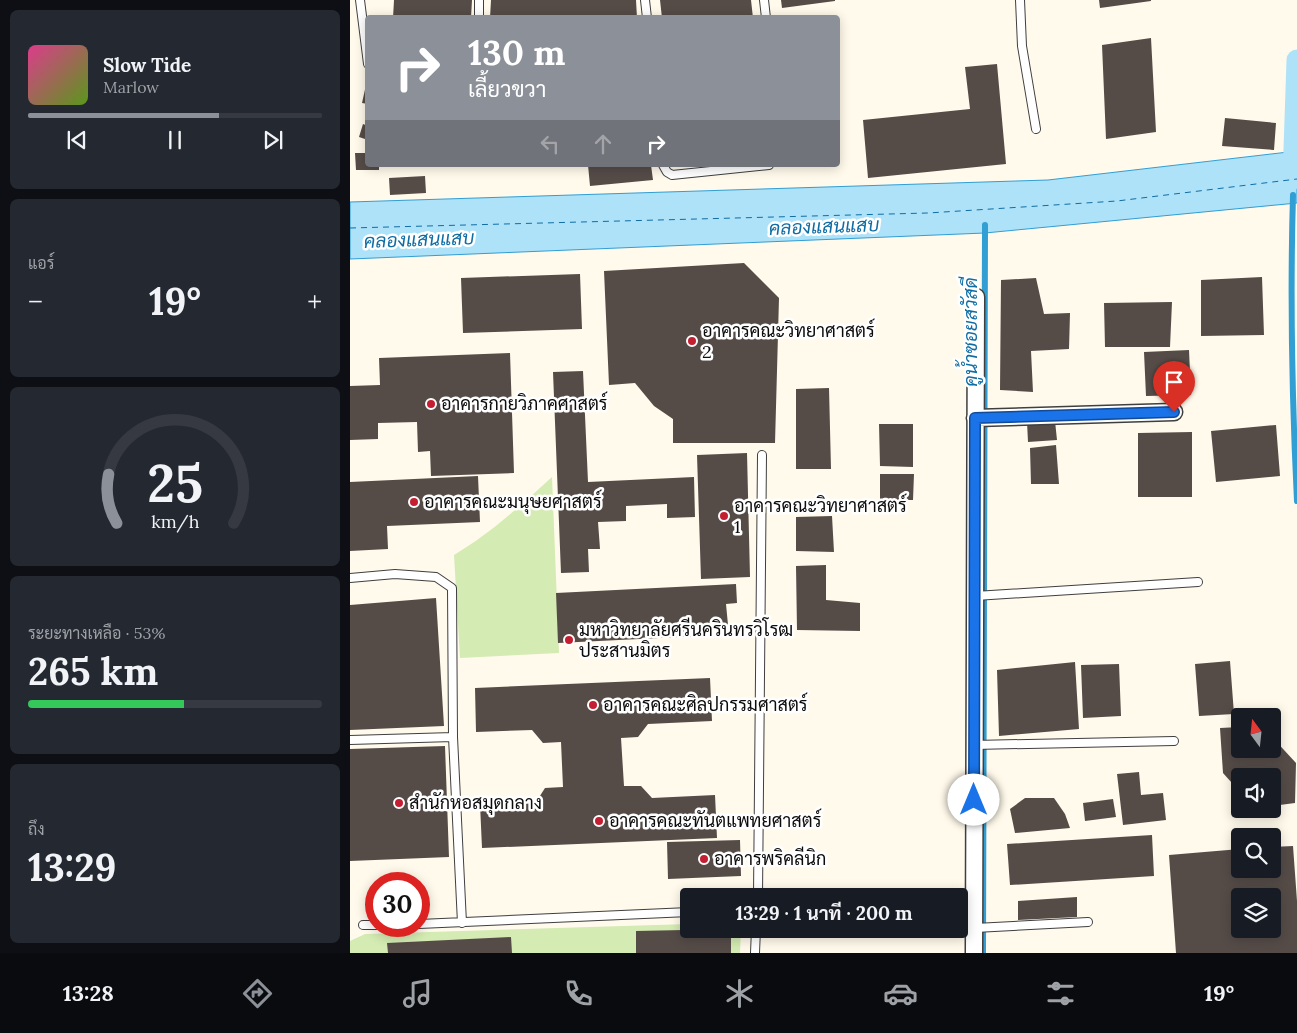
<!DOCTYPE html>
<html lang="th">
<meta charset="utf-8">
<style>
body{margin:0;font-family:Lora,Sarabun,serif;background:#242831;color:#f1f3f6;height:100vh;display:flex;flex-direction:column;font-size:19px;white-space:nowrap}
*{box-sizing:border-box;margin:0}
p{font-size:16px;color:#9ea1a6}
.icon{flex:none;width:28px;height:28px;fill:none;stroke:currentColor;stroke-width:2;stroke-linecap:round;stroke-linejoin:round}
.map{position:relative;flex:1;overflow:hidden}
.side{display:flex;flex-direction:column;gap:10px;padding:10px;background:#0d0f14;width:350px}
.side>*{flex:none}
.banner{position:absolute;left:15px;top:15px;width:475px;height:152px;border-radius:5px;box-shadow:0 2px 12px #0003;background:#8c9099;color:#fff;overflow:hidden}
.needle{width:32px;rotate:345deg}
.tools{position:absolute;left:881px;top:708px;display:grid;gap:10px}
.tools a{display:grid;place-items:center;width:50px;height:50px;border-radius:5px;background:#171b24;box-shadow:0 2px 12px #0003;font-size:25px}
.speed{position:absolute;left:15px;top:872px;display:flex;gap:10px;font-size:25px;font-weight:700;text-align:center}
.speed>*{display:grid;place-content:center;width:65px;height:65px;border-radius:50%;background:#171b24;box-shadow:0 2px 12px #0003;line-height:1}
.speed .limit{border:8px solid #d22;background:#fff;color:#111}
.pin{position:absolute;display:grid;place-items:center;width:42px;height:42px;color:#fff;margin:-51px -21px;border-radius:50% 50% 50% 0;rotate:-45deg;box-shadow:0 0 5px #0007}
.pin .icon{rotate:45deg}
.me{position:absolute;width:55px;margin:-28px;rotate:0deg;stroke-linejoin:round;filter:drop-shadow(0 0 4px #0008)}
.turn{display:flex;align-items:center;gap:18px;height:105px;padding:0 20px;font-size:22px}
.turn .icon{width:65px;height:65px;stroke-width:2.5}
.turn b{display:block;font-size:35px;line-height:42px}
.lanes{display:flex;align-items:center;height:48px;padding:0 20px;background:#0003;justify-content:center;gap:25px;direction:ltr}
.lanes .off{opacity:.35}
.big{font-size:38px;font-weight:700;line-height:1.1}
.side .card{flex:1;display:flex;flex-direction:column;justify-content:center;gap:8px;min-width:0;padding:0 18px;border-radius:8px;background:#242831}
.side .dial{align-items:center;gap:0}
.dial svg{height:130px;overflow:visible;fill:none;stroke:#363941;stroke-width:7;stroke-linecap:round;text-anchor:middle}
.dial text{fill:#f1f3f6;stroke:none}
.song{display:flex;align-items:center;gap:15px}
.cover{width:60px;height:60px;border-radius:8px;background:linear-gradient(135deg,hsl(330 70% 55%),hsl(90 70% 35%))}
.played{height:5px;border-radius:2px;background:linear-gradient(90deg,#8c9099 65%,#363941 65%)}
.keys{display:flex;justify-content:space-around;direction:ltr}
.heat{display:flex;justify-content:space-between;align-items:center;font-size:28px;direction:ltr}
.charge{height:8px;border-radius:4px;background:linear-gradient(90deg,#34c759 53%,#363941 0)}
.trip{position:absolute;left:330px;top:888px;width:288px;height:50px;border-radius:5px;background:#171b24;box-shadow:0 2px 12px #0003;font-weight:700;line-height:50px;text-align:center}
.tabs{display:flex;height:80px;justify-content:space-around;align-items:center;background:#090b0e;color:#9ea1a6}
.tabs .icon{width:35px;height:35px}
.tabs .on{color:#8c9099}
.tabs b{font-size:22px;color:#f1f3f6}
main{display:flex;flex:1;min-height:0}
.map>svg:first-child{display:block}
.green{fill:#d4ebb3}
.water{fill:#ade2f9;stroke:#319ed4}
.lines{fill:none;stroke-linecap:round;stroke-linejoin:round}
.stream{stroke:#319ed4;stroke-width:6}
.canal{stroke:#ade2f9;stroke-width:21}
.ferry{stroke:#106da4;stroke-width:1;stroke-dasharray:6 5;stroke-linecap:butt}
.building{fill:#554c48;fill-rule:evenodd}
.lane-casing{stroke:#3f3f3f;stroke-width:10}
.street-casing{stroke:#3f3f3f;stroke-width:19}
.lane{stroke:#fff;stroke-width:8}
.street{stroke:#fff;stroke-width:16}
.route-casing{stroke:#114b97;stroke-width:12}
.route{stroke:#1a73e8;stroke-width:9}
.poi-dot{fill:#c31e31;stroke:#fff;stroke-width:2}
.labels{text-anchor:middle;stroke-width:5;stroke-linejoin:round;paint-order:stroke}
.poi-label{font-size:18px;fill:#0c0c0c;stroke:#fff;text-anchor:start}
.water-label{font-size:19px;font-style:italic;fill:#106da4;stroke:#fff}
</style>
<main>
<section class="side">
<div class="card">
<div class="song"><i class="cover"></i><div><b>Slow Tide</b><p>Marlow</p></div></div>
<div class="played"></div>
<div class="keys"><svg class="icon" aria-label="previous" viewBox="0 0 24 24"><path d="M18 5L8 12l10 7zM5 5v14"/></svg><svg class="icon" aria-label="pause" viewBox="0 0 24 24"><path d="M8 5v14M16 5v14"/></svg><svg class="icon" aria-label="next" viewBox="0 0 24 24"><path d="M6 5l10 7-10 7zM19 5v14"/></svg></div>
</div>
<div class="card"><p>แอร์</p>
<div class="heat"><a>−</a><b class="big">19°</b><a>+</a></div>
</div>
<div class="card dial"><svg viewBox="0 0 100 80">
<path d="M14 69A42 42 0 1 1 86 69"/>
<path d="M14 69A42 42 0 0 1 9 39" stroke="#8c9099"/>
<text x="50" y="56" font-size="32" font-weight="700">25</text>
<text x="50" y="72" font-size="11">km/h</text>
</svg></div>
<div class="card"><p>ระยะทางเหลือ · 53%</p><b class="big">265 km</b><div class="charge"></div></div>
<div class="card"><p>ถึง</p><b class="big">13:29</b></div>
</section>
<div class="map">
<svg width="947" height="953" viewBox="0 0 947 953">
<rect width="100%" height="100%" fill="#fffaeb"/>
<path class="green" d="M202 477 209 653 110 658 104 555C141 533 171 505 202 477Z
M339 924V929H391L390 953H0V941L15 934Z"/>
<path class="water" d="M947 151V203L635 233 0 259V202L698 180Z"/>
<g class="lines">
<path class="stream" d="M943 195C940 297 942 399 947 501
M633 953 635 225"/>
<path class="canal" d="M943 179 947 60"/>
<path class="ferry" d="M0 228 578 213 767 201 947 179"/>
</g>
<path class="building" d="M44 0H122L121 18H43Z
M141 0H286L287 18H140Z
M310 0H401L403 18H312Z
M431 0H485V1L432 8Z
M749 0H801V1L750 8Z
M801 38 806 132 756 139 752 45Z
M647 64 656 164 518 178 513 120 620 109 615 67Z
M16 85H18V104L12 103Z
M875 118 926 123 924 150 872 146Z
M13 124 18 126V140L9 137Z
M5 153H18V165H29V170H6Z
M238 165H301L303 180 240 186Z
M75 176 76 193 40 195 39 178Z
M394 263 429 298 425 443H323V419L304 406 285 383 259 385 254 271Z
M230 274 232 329 113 333 111 278Z
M912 277 914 335 851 336V280Z
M686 278 694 314 720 313 719 349 681 351 683 392 650 390 651 280Z
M822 302 820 347H755L754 303Z
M839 350 841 395 796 396 794 352Z
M160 353 164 473 81 476 80 451 68 452 67 422 28 423V439L0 440V386L30 385 29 358Z
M233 371 238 482 344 477 345 517 317 518V504L276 506V521L248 522 250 549H238L239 572 211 573 203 372Z
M479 388 481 469H446V389Z
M705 421 707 440 678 442 677 422Z
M529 424H563V467L530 466Z
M926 425 930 476 866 482 861 431Z
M842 432V497H788V433Z
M706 445 709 484H681L680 448Z
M397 453 400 577 351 579 347 455Z
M530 474H564L563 500H530Z
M128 476 130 522 37 526 38 549 0 551V482Z
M482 516 484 552 446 551V517Z
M476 565V600L510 603V631L447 630 446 566Z
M386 584 387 603 376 604 378 625H361L350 636 208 643 206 593Z
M86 598 94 726 0 730V605Z
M880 661 884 714 849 716 845 664Z
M725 662 729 729 649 736 647 670Z
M769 664 771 716 733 718 731 665Z
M360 678 362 721 298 724 288 737 271 738 274 786H291L302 798 365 795 367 838 132 848 130 804 186 802 195 788 213 787 211 742 193 743 182 730 126 732 125 688Z
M890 727V749H922V737L946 763 945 803 922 806V776H890V792L873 773 870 728Z
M95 746 99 857 0 861V749Z
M789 772 791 795 813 793 816 820 773 825 767 774Z
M675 798H704L715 814 720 828 665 833 660 809Z
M763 799 766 817 735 821 733 803Z
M802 835 804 876 660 885 657 844Z
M390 840 391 876 318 879 317 842Z
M943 846 947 901V953H826L819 855 890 849V869H922V847ZM890 896H922V929H890Z
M727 897V917L668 920V901Z
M381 929V953H286V931Z
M161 937 162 953H38L37 943Z"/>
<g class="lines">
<g class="lane-casing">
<path id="lane" d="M10 0 18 64
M295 0 297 18
M414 0 416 18
M670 0 672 46 686 129
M129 18V0
M313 165 317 172 322 175 419 165
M0 578 45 574 86 577 102 588 103 737
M625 596 848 582
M0 740 103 737 112 923
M624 745 824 741
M408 896 412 455
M69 924 339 912
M13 925H26
M625 928 738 922
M405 953 406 929"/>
</g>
<g class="street-casing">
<path id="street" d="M625 418 824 412
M624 953 626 297"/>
</g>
<use href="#lane" class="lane"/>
<use href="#street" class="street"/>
</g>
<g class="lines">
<g class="route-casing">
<path id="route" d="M624 800 625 418 824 412"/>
</g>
<use href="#route" class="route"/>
</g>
<g class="poi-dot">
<circle cx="342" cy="341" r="5"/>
<circle cx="81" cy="404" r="5"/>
<circle cx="64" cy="502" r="5"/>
<circle cx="374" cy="516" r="5"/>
<circle cx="219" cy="640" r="5"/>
<circle cx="243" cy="705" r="5"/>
<circle cx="49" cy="803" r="5"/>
<circle cx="249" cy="821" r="5"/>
<circle cx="354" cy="859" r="5"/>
</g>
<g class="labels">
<g class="poi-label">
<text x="352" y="337">อาคารคณะวิทยาศาสตร์<tspan x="352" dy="21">2</tspan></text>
<text x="91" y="410">อาคารกายวิภาคศาสตร์</text>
<text x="74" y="508">อาคารคณะมนุษยศาสตร์</text>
<text x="384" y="512">อาคารคณะวิทยาศาสตร์<tspan x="384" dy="21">1</tspan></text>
<text x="229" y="636">มหาวิทยาลัยศรีนครินทรวิโรฒ<tspan x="229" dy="21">ประสานมิตร</tspan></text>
<text x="253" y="711">อาคารคณะศิลปกรรมศาสตร์</text>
<text x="59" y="809">สำนักหอสมุดกลาง</text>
<text x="259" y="827">อาคารคณะทันตแพทยศาสตร์</text>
<text x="364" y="865">อาคารพริคลีนิก</text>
</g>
<g class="water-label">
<text transform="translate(474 226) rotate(-2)" y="7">คลองแสนแสบ</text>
<text transform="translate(69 239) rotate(-2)" y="7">คลองแสนแสบ</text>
<text transform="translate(620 332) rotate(-90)" y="7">คูน้ำซอยสวัสดี</text>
</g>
</g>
</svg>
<div class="tools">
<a><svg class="needle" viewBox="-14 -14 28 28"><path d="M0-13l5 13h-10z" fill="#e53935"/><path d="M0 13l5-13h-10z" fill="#9ea1a6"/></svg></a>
<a><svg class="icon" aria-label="sound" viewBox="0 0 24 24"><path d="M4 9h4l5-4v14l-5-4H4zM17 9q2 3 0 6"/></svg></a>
<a><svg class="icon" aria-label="search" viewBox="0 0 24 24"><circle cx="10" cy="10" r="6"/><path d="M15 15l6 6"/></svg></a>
<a><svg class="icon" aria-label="layers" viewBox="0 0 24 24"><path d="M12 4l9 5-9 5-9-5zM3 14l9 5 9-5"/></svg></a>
</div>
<div class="speed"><div class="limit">30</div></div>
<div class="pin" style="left:824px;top:412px;background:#d93025"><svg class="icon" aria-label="arrive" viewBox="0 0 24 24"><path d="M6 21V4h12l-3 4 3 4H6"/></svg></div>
<svg class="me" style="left:624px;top:800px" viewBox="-20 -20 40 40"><circle r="19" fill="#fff"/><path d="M0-13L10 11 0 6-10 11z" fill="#1a73e8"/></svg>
<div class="trip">13:29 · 1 นาที · 200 m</div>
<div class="banner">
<div class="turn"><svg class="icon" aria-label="right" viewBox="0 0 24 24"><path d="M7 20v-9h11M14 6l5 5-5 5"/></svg><div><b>130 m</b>เลี้ยวขวา</div></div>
<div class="lanes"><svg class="icon off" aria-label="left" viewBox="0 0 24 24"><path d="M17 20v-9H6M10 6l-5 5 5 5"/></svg><svg class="icon off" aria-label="ahead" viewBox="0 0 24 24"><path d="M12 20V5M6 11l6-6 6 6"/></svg><svg class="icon" aria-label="right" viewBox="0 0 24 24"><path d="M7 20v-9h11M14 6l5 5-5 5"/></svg></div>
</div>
</div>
</main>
<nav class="tabs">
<b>13:28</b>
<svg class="icon on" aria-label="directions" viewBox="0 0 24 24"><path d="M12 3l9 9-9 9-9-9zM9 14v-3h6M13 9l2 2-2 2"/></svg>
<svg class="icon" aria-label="music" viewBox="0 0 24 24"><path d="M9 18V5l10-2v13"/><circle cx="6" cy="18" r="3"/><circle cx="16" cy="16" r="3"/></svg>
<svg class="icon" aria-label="phone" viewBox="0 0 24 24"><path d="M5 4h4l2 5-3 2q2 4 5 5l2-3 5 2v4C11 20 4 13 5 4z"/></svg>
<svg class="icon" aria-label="climate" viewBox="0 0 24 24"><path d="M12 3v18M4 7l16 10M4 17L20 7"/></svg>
<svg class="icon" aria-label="car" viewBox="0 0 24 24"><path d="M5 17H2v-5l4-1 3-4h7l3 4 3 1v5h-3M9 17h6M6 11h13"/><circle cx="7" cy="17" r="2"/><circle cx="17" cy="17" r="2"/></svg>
<svg class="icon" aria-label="filters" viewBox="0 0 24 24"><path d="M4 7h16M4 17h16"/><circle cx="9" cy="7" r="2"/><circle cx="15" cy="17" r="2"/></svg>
<b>19°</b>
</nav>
